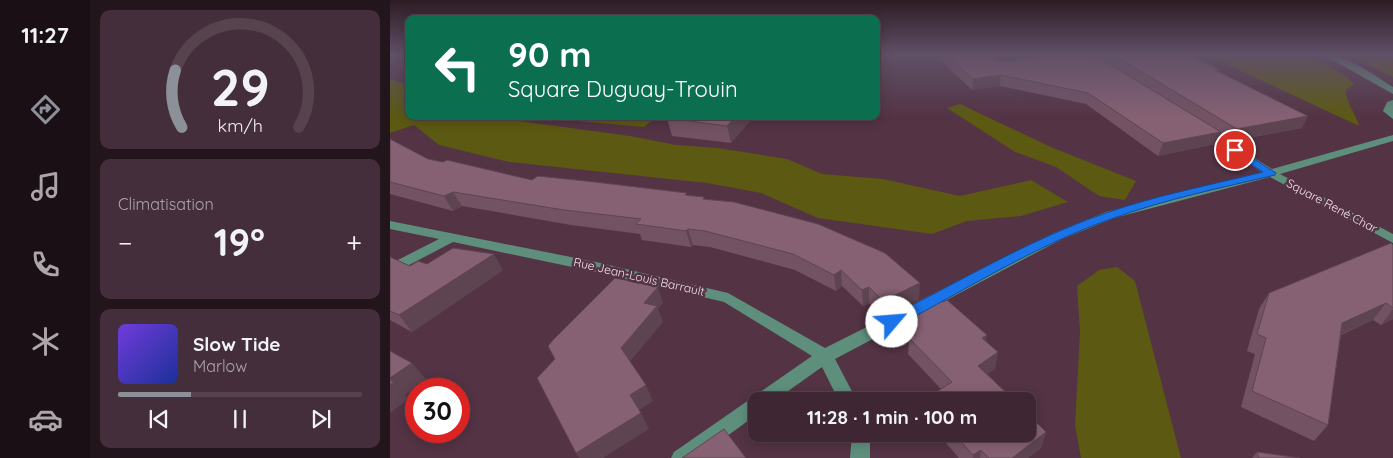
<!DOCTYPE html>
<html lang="fr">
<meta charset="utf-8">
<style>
body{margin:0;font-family:Quicksand,sans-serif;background:#452e3b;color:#f1f3f6;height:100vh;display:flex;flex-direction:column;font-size:19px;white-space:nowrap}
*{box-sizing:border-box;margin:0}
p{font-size:16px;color:#ada5ac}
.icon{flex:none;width:28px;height:28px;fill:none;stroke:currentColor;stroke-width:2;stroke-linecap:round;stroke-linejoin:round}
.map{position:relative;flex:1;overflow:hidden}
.details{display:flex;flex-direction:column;gap:10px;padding:10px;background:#22151c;width:300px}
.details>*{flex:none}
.banner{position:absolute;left:15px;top:15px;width:475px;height:105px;border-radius:10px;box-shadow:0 2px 12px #0003,0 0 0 1px #57434e;background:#0b6e4f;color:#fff;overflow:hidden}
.speed{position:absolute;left:15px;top:378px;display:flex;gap:10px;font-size:25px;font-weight:700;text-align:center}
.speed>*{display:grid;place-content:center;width:65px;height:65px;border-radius:50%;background:#3e2633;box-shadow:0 2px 12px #0003,0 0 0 1px #57434e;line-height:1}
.speed .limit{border:8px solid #d22;background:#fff;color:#111}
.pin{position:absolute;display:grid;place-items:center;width:42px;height:42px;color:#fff;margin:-21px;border:2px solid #fff;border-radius:50%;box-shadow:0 1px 5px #0007}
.me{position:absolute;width:55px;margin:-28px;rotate:63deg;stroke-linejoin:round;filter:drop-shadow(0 0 4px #0008)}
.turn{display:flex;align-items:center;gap:18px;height:105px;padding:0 20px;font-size:22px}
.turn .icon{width:65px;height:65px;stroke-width:2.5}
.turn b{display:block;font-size:35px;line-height:42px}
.big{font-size:38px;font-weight:700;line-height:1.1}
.details .card{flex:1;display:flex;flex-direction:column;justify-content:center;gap:8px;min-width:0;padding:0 18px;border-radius:10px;background:#452e3b}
.details .dial{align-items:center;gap:0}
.dial svg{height:130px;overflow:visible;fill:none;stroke:#57434e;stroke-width:7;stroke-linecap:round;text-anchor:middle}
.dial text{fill:#f1f3f6;stroke:none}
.song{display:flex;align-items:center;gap:15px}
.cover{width:60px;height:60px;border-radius:8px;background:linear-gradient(135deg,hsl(260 70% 55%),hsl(230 70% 35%))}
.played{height:5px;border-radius:2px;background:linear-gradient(90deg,#8c9099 30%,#57434e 30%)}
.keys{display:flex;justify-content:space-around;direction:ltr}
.heat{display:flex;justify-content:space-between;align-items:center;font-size:28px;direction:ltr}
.trip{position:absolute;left:358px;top:392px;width:288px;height:50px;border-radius:10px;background:#3e2633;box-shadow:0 2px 12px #0003,0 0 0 1px #57434e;font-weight:700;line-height:50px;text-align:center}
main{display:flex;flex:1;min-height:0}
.menu{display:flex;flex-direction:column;width:90px;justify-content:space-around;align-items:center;background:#190f14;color:#ada5ac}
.menu .icon{width:35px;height:35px}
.menu .current{color:#8c9099}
.menu b{font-size:22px;color:#f1f3f6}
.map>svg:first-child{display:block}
.green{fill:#5b5912}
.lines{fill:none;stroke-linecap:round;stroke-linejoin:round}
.minor{fill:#5e8f7c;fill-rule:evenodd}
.wall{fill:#735363}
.shaded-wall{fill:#5e4450}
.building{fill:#866173;stroke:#5e4450}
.route{fill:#1a73e8;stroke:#114b97}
.labels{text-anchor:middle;stroke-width:5;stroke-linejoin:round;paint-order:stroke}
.street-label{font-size:12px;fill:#f4dee8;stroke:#533344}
</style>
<main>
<nav class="menu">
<b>11:27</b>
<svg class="icon current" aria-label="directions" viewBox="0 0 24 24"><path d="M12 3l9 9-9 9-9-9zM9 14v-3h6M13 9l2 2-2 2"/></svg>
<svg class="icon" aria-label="music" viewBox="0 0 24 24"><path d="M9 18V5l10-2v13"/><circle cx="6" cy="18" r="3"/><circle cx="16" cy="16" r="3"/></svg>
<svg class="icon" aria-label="phone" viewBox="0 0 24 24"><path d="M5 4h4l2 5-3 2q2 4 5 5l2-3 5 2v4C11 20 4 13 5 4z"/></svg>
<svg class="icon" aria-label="climate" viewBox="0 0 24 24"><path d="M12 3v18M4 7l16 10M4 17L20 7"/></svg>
<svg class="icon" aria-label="car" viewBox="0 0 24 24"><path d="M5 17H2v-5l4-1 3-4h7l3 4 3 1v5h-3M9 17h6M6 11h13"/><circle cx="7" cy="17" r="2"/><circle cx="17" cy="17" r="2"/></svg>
</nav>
<section class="details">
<div class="card dial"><svg viewBox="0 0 100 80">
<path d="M14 69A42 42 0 1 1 86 69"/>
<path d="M14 69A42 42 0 0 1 10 34" stroke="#8c9099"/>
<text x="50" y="56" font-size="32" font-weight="700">29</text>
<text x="50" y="72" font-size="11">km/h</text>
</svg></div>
<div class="card"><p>Climatisation</p>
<div class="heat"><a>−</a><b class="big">19°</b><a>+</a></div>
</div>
<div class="card">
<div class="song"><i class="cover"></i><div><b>Slow Tide</b><p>Marlow</p></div></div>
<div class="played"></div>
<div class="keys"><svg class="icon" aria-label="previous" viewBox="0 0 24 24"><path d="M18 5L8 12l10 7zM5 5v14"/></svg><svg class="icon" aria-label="pause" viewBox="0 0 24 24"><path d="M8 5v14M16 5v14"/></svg><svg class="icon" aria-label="next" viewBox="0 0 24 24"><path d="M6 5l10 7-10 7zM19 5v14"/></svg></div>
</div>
</section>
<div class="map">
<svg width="1003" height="458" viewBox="0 0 1003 458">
<rect width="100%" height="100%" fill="#533344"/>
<path class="green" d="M815 54H917L955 76 964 84 956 90C956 104 966 113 969 126Z
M956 54 1003 55V77Z
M0 79 19 85V116H91L240 136 286 145 328 148 397 159 432 174 493 179 570 196 641 180 678 202 631 216 577 221 542 234 428 218 371 193 317 183 119 162 49 145 24 125 0 133Z
M570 104 661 147 746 181 735 200 709 196 666 167 625 152 557 108Z
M194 116H267L254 127 187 121Z
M727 267 745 281 791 458H691L685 425 690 332 687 286 709 270Z"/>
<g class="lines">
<path class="minor" d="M932 54C955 54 984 75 1003 87V94Z
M1003 100V119L993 111 997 102Z
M815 128 882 169 1003 135V141L890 174 1003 234V243L880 177 724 218 672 239 445 359 467 401H449L432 367 384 401H366V415L307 458H281L284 452 422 356 334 302 206 272 63 242 0 275V264L49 239 0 229V221L206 262 338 293 435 348 664 233 716 212 872 172 812 133 810 131Z
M462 434H480V458H460Z"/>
</g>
<path class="wall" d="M549 54H799L830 73 912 128 842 141 830 134 825 144 768 156 696 104 610 86 582 90 549 59Z
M364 116 341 143 282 136 277 118Z
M0 139 38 159 142 180 297 195 315 199 529 299 493 317 479 303 473 306 452 286 446 291 405 270 320 247 303 245 301 247 252 240 250 234 181 225 72 206 63 211 0 194Z
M1003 245V319L991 325 983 320 951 335 938 425 924 441 851 407 865 354 857 351 869 309 879 293Z
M0 257 20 266 37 264 113 270 22 332 0 320Z
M505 313 596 342 605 369 597 374 625 401H534V400L551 389 518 354 519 343 505 329Z
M656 432 651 448 638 458H569L548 434H636Z
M867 452 910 458H862Z"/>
<path class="shaded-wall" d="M611 54H686L606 65 601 58 607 55Z
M611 75 610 86 582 90 583 79Z
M346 116H364L341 143 337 126Z
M918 116 912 128 842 141 847 129Z
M831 132 825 144 768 156 773 143Z
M63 192 72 206 63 211 54 196Z
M298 229 303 245 301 247 296 231Z
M104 254 113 270 22 332 9 315Z
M451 270 452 286 446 291 444 275Z
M530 283 529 299 493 317V301Z
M268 287 273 303 268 309 273 322 238 364 231 348 254 303Z
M479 287V303L473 306 472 290Z
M996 303 983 320 940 339 952 323Z
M1003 309V319L991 325Z
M597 335 594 352 592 338Z
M608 352 605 369 585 382 588 366Z
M22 363 36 379 15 395 19 399 0 413V378Z
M256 385 263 401 248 411 240 395Z
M251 413 259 429 213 458H189L186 453Z
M656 432 651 448 638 458H622Z
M591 450 590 458H583V455Z"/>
<path class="building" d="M556 54H611L607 55 601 58 608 62 666 54H699L719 64 831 132 773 143 698 93 611 75 583 79Z
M720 54H799L831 70H825L918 116 847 129 727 57Z
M279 116H346L337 126 277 118Z
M0 139 38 159 53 162 57 160 142 180 148 176 205 182 297 193 295 195 314 197 313 199 344 202 428 224 495 253 530 283 493 301 479 287 472 290 451 270 444 275 403 254 315 231 298 229 296 231 246 224 251 219 174 210 63 192 54 196 0 182Z
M1001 243 1003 245V308L996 303 952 323 938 425 862 391 876 338 867 334 879 293Z
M63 248 104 254 9 315 0 311V257L20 266 28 261 37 264Z
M225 278 268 287 254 303 267 306 231 348 256 385 240 395 251 413 186 453 147 378 165 359 158 346 164 339Z
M543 294 553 302 557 300 597 335 592 338 608 352 588 366 625 401H535L534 400 562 382 519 338 526 334 505 313Z
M0 351 22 363 0 378Z
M0 380 4 382 0 385Z
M636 412 656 432 622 458H599L591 450 583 455 564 434H636Z
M334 429 356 458H292Z
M867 452 910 458H869Z"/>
<linearGradient id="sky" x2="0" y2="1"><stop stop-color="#2e1c25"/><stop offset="0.46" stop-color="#605067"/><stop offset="1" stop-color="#605067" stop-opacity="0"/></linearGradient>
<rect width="1003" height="118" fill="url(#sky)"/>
<path class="route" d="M845 147 886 173 885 175C831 188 776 199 724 218 650 243 577 289 507 326L502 327 497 326 495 322 497 318C569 282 640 239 716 213 767 195 821 185 873 172L842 152V148Z"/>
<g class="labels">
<g class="street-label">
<text transform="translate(942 206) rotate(28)" y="4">Square René Char</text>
<text transform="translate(249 277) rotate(13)" y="4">Rue Jean-Louis Barrault</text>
</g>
</g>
</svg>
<div class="speed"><div class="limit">30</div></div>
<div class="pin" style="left:845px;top:150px;background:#d93025"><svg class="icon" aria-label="arrive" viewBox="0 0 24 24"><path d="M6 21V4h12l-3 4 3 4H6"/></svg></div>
<svg class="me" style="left:502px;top:322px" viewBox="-20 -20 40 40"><circle r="19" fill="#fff"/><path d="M0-13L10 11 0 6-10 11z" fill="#1a73e8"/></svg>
<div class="trip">11:28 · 1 min · 100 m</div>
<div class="banner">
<div class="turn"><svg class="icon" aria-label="left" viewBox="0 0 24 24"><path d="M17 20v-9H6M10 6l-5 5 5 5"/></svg><div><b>90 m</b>Square Duguay-Trouin</div></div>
</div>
</div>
</main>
